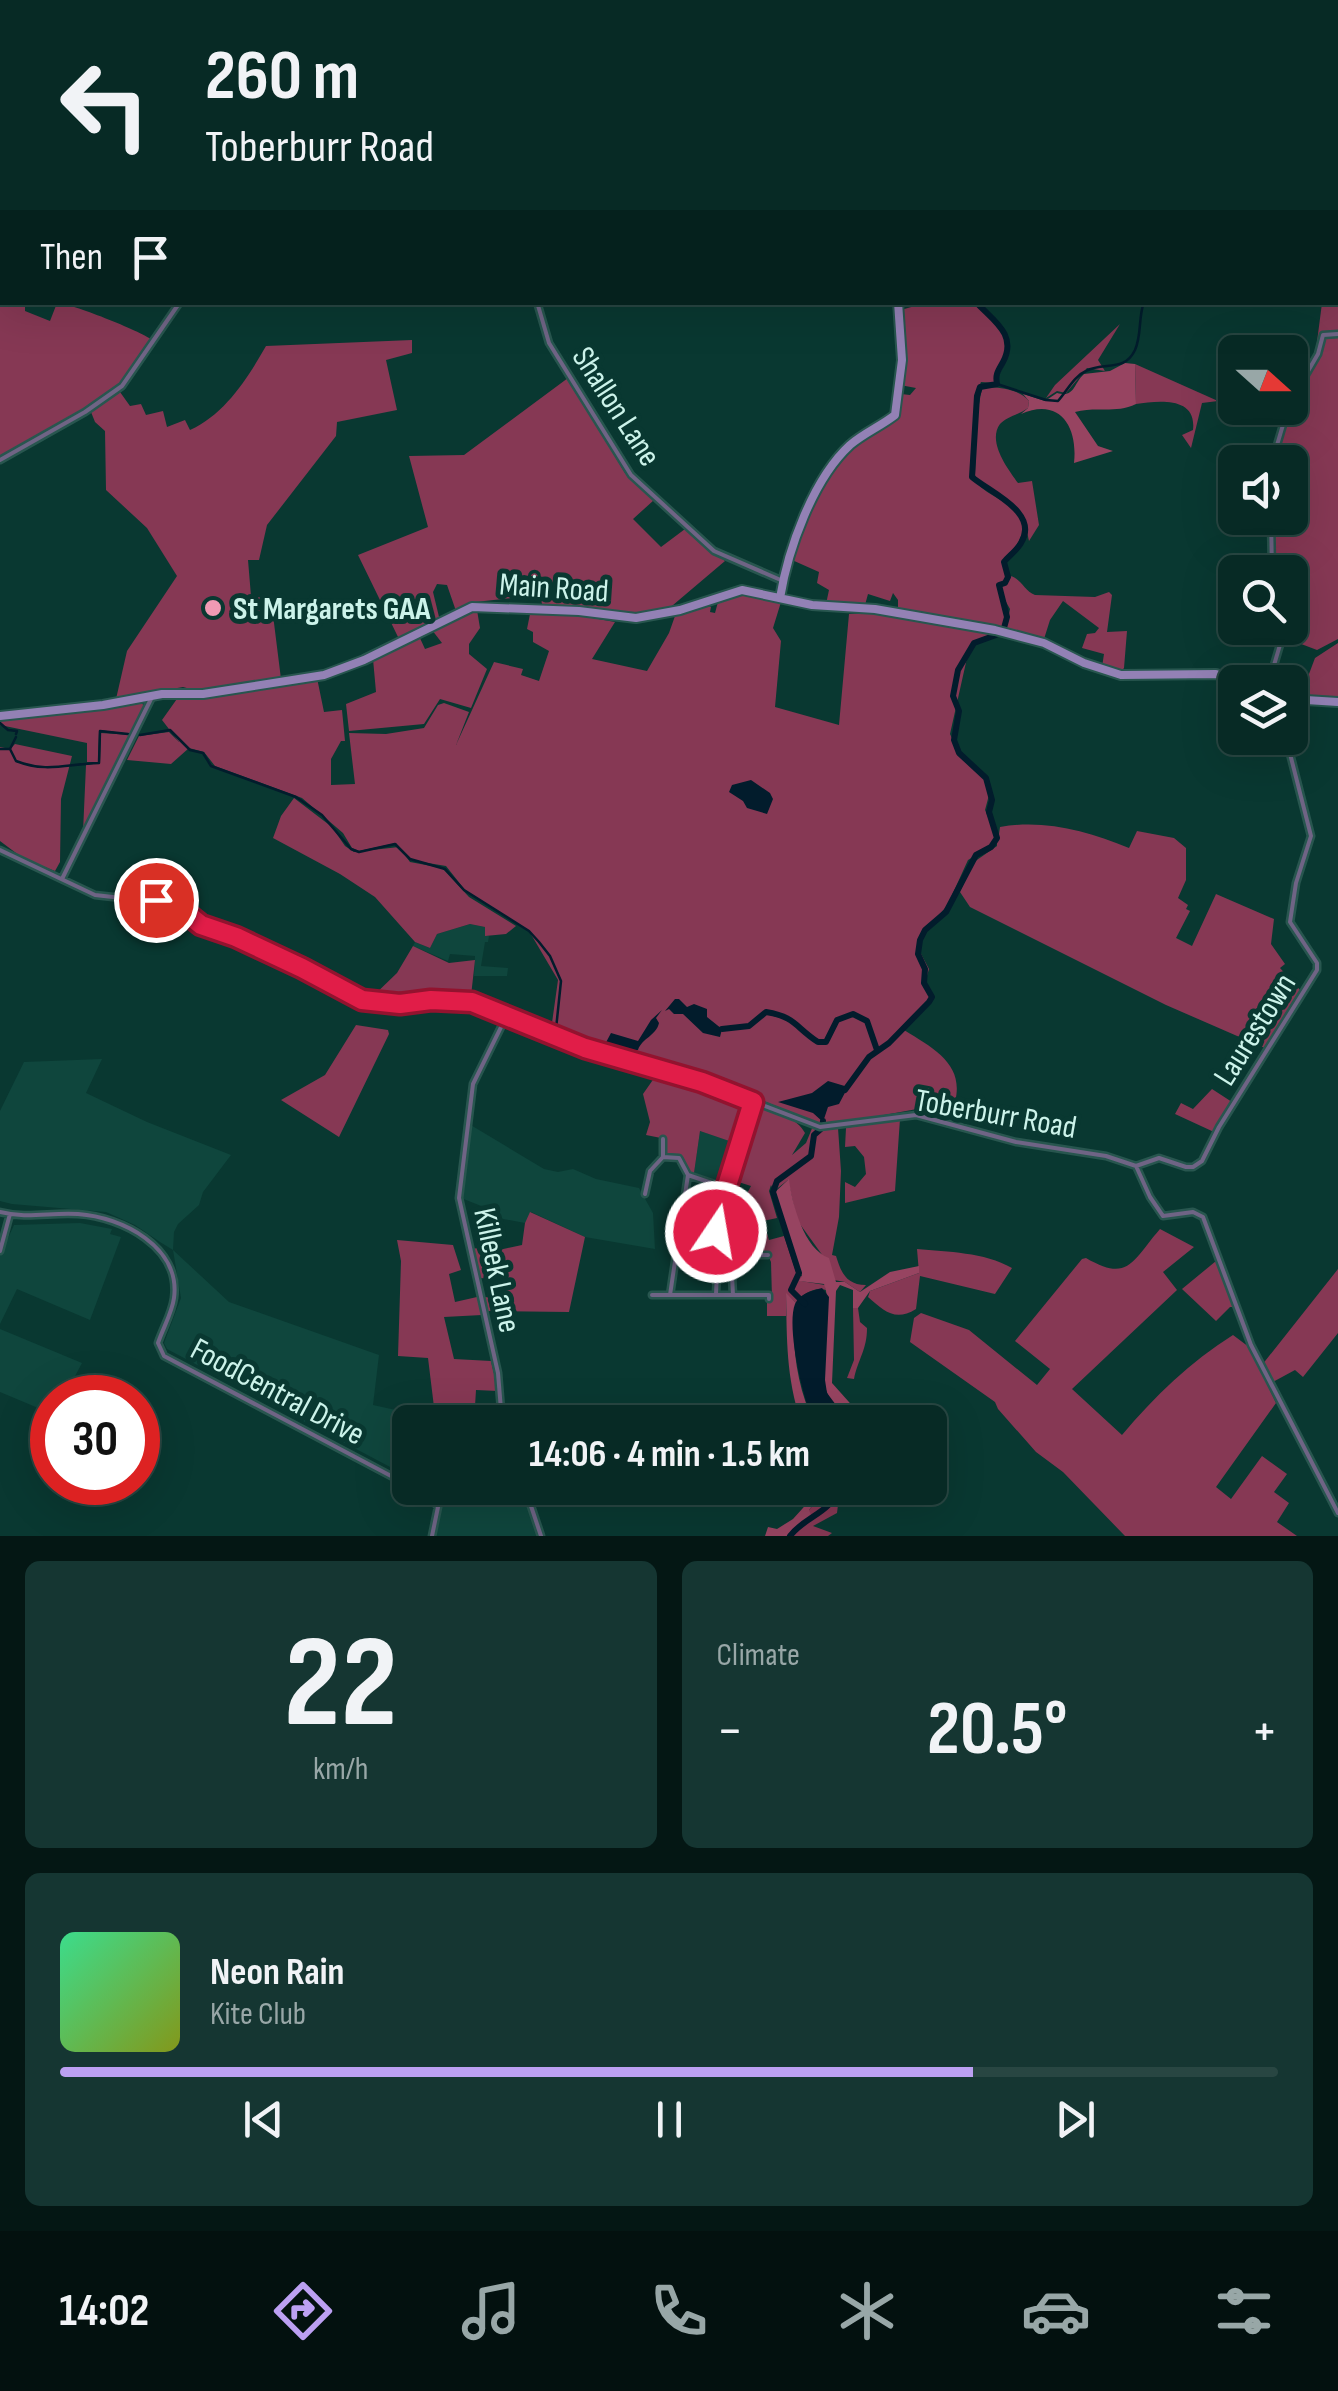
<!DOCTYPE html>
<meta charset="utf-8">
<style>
body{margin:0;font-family:"Sofia Sans Condensed",sans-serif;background:#153632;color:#f1f3f6;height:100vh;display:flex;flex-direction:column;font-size:38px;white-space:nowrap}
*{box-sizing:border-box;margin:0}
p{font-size:32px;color:#98a7a7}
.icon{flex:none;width:55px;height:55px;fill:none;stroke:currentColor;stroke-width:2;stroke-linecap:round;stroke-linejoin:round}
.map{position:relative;height:1536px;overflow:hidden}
.drawer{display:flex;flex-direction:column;gap:25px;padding:25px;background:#041714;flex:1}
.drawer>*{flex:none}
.top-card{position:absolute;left:0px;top:0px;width:1340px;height:305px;box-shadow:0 10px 40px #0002,0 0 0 2px #284642;background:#072a25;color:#f1f3f6;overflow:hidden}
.needle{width:65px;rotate:111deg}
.tools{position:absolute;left:1218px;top:335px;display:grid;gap:20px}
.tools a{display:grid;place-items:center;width:90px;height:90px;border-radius:15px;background:#072a25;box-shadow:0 10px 40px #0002,0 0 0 2px #284642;font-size:50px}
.speed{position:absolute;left:30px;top:1375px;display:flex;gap:20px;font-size:50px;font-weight:700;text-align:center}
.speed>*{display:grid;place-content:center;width:130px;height:130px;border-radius:50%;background:#072a25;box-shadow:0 10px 40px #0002,0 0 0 2px #284642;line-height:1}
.speed .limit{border:15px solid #d22;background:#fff;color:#111}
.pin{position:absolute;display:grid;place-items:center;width:85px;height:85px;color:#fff;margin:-42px;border:5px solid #fff;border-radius:50%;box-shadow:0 2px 10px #0007}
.me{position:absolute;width:110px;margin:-55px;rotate:12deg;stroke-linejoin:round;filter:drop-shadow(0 0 8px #0008)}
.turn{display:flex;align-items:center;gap:35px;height:210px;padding:0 40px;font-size:45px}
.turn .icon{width:130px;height:130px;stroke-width:2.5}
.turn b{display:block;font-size:70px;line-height:85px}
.then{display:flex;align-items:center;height:95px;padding:0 40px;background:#0003;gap:20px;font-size:38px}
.big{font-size:75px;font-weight:700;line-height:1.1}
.drawer .card{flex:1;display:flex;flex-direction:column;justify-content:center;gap:15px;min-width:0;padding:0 35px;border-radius:15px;background:#153632}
.drawer .dial{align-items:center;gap:0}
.dial b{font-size:130px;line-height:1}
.song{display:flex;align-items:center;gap:30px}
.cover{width:120px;height:120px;border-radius:15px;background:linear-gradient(135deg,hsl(150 70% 55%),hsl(70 70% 35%))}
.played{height:10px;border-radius:5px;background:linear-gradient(90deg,#bca0f2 75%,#284642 75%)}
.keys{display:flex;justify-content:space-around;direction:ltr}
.heat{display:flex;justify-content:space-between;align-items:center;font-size:55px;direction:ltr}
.drawer .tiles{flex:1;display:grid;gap:25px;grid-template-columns:1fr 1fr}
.card:last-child{grid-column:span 2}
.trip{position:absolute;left:392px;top:1405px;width:555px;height:100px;border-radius:15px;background:#072a25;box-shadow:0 10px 40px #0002,0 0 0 2px #284642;font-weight:700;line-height:100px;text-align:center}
.menu{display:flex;height:160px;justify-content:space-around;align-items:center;background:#03110f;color:#98a7a7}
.menu .icon{width:70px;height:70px}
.menu .selected{color:#bca0f2}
.menu b{font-size:45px;color:#f1f3f6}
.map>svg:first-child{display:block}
.built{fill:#0f463d}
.green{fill:#863854}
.forest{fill:#974461}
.water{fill:#021c2c}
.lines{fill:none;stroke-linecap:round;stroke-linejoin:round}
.stream{stroke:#021c2c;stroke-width:2.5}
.river{stroke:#021c2c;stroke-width:6}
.minor-casing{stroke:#28564f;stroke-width:9}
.secondary-casing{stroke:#28564f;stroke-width:12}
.minor{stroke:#6f6485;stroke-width:4}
.secondary{stroke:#9381b5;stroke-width:8}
.route-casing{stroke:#92132f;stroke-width:25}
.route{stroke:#e11d48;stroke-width:18}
.poi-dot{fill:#f09ab4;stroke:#093831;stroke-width:4}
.labels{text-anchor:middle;stroke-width:10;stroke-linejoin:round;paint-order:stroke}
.street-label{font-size:32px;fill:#ccf3ea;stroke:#093831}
.poi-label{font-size:32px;font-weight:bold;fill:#ccf3ea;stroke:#093831;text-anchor:start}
</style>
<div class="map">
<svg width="1338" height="1536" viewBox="0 0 1338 1536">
<rect width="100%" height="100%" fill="#093831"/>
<path class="built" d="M470 924 485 927V935L489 936 488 942H485L481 966 508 968 507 976H474L475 956 450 954 448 961 413 946 415 942 430 948 437 934Z
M102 1059 86 1093 147 1122 231 1155 203 1192 199 1205 178 1224 174 1232 173 1250 229 1302 379 1355 373 1405 414 1414 392 1468 167 1349 164 1343 181 1298 173 1250 160 1242 135 1225 106 1212 12 1204 0 1201V1111L24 1062Z
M469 1124 544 1169 558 1172 573 1169 596 1179 639 1188 653 1213 655 1249 585 1237 531 1212 525 1223 498 1218 499 1213 461 1198Z
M700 1131 736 1143 726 1179 721 1182 694 1173Z
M80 1223 112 1229 110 1234 121 1237 90 1320 17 1289 0 1324V1256L14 1225Z
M0 1329 82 1363 64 1397 52 1398 50 1413 0 1392Z
M461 1494 531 1507 538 1536H434L441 1501Z"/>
<path class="green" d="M1338 203V639L1317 650 1288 639 1290 572H1275L1273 518H1290V462H1276L1286 423 1314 365 1322 303 1338 302Z
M0 258 2 302 25 303V311L50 321 57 303C70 303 141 331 152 340L121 385 73 416 0 456Z
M925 303H977C989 321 1018 331 1007 359 1003 369 998 373 997 383L981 382 979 387 973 434 977 449 971 473C981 506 1055 501 1007 558V576L1000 590 1010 576C1021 578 1024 591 1035 595L1095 597 1109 592 1112 595 1107 632 1127 631 1124 668 1120 673 1102 667 1104 654 1082 648 1087 634 1095 633 1099 628 1063 601 1050 620 1044 639 1006 630 1010 609 1001 593 1008 615 1001 629 898 610V600L893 593 890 601 868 594 865 605 826 604 829 590 817 583 819 572 792 560C807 522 819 477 851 448 874 428 901 430 901 394L910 395 916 388 900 385 906 365 901 310Z
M1120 324 1098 360 1105 371 1087 368 1066 393 1057 391 1046 398 1055 385Z
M412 340V353L386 360 397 410 337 422 336 436 267 525 259 560H248L251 596 271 599 281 679 194 690 183 687 116 699 127 651 177 576 147 528 106 490 105 431 95 422 91 412 120 392 130 406 141 404 146 415 163 411 167 427 185 420 190 430C225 414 247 379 266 346Z
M1135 364 1218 401 1202 403 1191 448 1182 435 1193 430C1197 396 1158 401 1136 404Z
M568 378 625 473 654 500 633 519 661 547 685 529 725 561 666 611 634 616 544 609 539 595 475 602 456 611 447 585 437 584 433 592 440 621 399 639 358 555 428 527 409 456 464 455Z
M982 388C997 386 1019 389 1029 401L1028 408C1020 414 1006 417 1000 424 987 442 1008 469 1018 483L1032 481 1039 525 1029 541C1023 508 1005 496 977 480L975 475 977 415Z
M738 594 781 602 773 628 781 641 775 707 839 725 849 614 876 613 999 633 984 637 969 649 950 734 959 753 984 775 989 795 985 810 998 841 1000 827C1044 819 1088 831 1129 848L1137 831 1174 838 1186 848V880L1178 898 1188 905 1186 909 1190 911 1176 938 1192 946 1216 894 1274 919 1271 944 1285 964 1280 968 1301 991 1267 1049 1166 1005 970 907 960 892 974 862 997 846V843L968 860 947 906 922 933 920 952 929 969 924 985 930 997 904 1030C940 1052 971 1069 950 1116L917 1109 829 1125 818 1124 721 1083 607 1053 551 1030 558 980 529 931 465 890 446 866 410 860 396 843 359 851 352 848 343 833 302 798 215 766 204 752 189 748 171 764 127 760 139 736 169 732 179 742 162 720 179 696 215 697 317 678 324 712 342 710 345 741H341L331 759V785L355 784 349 733 386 734 424 728 438 705 444 703 469 712 456 745 494 662 523 669 521 675 539 681 549 651 533 642V632L527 629 530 614 576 615 615 622 592 659 647 671 669 633 675 616 706 605 711 607 710 612 715 613 718 602Z
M472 610H477L480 628 469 644V654L487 669 471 708 440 699 424 724 349 731 346 704 376 692 373 659 419 636 425 649 442 643 432 630Z
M1338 643V700L1300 698 1315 658Z
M141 703 145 706 132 734 99 730 98 762H87V743L0 725V718Z
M101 733 132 735 83 832 86 765 100 763Z
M15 744 72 756 61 799 60 862 55 871 24 859 0 841V747L10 749Z
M294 798 332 827 345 846 354 852 399 847 410 862 442 868 469 897 516 926 506 934 485 936V927L470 924 437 934 430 948 415 942 375 897 340 874 273 838 281 816Z
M413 946 449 963 475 960 471 996 369 1000 397 973Z
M356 1025 388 1030 389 1034 339 1137 281 1100 325 1075Z
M657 1074 747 1104 749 1111 738 1144 700 1131 694 1173H690C680 1153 683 1158 664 1152L666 1139 646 1135 650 1122 643 1094Z
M1212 1089 1232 1102 1214 1132 1175 1114 1181 1103 1193 1109Z
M757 1108C774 1111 797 1117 805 1133L792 1155 806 1143 813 1126 838 1128 841 1171 839 1217 832 1255 836 1256C841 1272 846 1285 866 1285L860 1292 845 1282 834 1280 823 1256 797 1220 788 1180 774 1191 771 1185 769 1191 777 1218 763 1221 769 1240 784 1236 797 1275 802 1276 801 1281 825 1285 826 1290C815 1286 802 1294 796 1303L786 1294V1316H767V1299L772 1298 771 1262 766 1251H760L763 1245 740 1216 741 1205 751 1186 732 1180Z
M900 1119 895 1191 845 1203V1182L855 1187 866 1174 864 1157 855 1146 845 1147 846 1128Z
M530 1212 585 1237 569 1312 485 1311 482 1297 506 1298 502 1279 478 1278 470 1248 499 1250 522 1245 525 1223Z
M1160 1229 1194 1247 1163 1272 1177 1290 1072 1389 1122 1435C1155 1396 1190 1362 1233 1335L1249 1347 1276 1403 1216 1487 1231 1499 1262 1456 1287 1474 1274 1492 1289 1503 1277 1522 1297 1536H1125L1063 1472 1036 1452 998 1409 995 1402 910 1342 914 1318 921 1313 969 1330 1037 1385 1050 1369 1015 1341 1082 1259 1086 1258C1129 1283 1132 1261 1160 1229Z
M397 1240 453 1245 461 1270 449 1274 455 1302 477 1297 482 1315 444 1317 454 1359 491 1361 498 1391 476 1390 475 1406 434 1407 428 1358 398 1356 401 1261Z
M917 1249C948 1252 984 1252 1012 1268L995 1294 920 1276 916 1309C895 1322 884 1311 868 1297L870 1291 919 1273Z
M1216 1261 1235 1307H1230L1216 1321 1182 1289Z
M1338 1269V1333L1303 1377 1295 1370 1271 1383 1262 1365Z
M853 1308H858L860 1322 867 1328C867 1350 858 1359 854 1379L847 1378 854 1360Z
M828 1488H842L834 1503 838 1505 837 1513 813 1526 832 1533 828 1536H792L808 1520 809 1510Z"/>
<path class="forest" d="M1125 363 1135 364 1136 404C1115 414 1096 406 1075 412L1098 446 1113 451 1074 463C1078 427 1060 397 1021 414L1028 408 1029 401 1023 394 1045 401 1057 393C1075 398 1073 384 1084 374L1110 371Z
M789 1179C792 1204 804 1249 829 1258L836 1282H845L860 1292 890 1272 919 1266V1273L870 1291 858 1308H853V1290L840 1285 836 1291 832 1383 857 1411 861 1422H852L853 1414C846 1410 838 1408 833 1402 809 1374 837 1319 824 1284L799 1281 802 1276 774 1193Z
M786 1293 796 1303C790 1341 797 1388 814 1422H801C786 1376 787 1341 786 1293Z
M821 1488H828L824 1500 815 1502 809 1510 811 1515 789 1536H765L768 1527 777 1529 793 1519Z"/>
<path class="water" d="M751 780 770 793 773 799 767 814 747 808 743 801 729 792 732 785Z
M675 999H679L687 1007 694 1004 707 1009V1017L722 1029 720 1037 703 1033 683 1014H674L669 1009 665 1011Z
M662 1010 656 1018 659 1023C656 1036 642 1038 638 1050L608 1051 603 1048 611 1033 638 1041 651 1020Z
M828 1081 848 1087 839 1104 828 1107 823 1122 813 1113 778 1102 812 1093Z
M822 1288 829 1297 825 1380 827 1393 848 1421 845 1422H814C803 1400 786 1327 795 1304 800 1293 812 1291 822 1288Z"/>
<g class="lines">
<path class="stream" d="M1147 2 1148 0
M997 384 1046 400 1058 401C1067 391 1074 376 1086 371 1104 361 1124 373 1135 350 1142 334 1138 318 1144 302
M0 723 8 730 17 731 16 734
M140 735 170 730 190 750 203 753 211 766 296 797 322 815 351 849 359 852 395 844 410 859 445 869 464 890 529 931 539 942 550 956 561 981 556 1029 604 1048
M0 749H10L16 761C47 773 66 764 99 763L100 731 128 734
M10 749 16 737"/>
<path class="river" d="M585 0 589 2
M722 1029 749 1026 766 1012C796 1017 795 1027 818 1042H826L837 1020 853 1014 867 1021 877 1050
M845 1090 869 1057 889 1043 929 1002 932 997 924 983 925 969 918 954 920 940 925 930 946 912 976 855 991 847 997 838 989 812 992 800 986 778 959 753 954 740 959 711 953 696 958 670 974 643 996 635 1004 628 1007 617 999 585 1005 583 1008 577 1004 562C1009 556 1017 550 1021 543 1040 512 989 492 972 477L977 396 980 387 997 384C995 374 998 371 1003 362 1018 334 992 320 976 302
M805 1304 791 1290 799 1273 773 1192 777 1181 811 1156 814 1135 822 1128 823 1121
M790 1536C805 1516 832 1513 838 1488"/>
<g class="minor-casing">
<path id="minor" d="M369 0 370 2
M537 302 549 343 631 475 714 551 783 581
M1290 402 1318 354 1323 335 1338 334
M0 460 85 412 122 386 180 302
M1272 462 1288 408
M1271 518 1272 572
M1269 682 1285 628
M0 850 95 895 175 904 201 925 236 937 302 968 361 1000 472 1002 585 1048 702 1082 820 1127 916 1115 1016 1142 1106 1156 1136 1166 1150 1197 1163 1216 1193 1212 1203 1217 1251 1345 1338 1513
M62 879 153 695
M663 1157V1139
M1136 1166 1159 1158 1186 1167H1193L1202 1161 1219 1127 1317 970V963L1290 922 1296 883 1311 836 1286 738
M645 1194 650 1171 663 1157 679 1158 688 1175
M0 1212C27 1219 51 1212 78 1214 122 1217 181 1247 174 1298 172 1313 163 1328 158 1343L164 1356 410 1486
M0 1251 10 1214
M717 1256 768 1255
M731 1256 733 1295
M716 1294 720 1209 753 1104
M652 1295H769V1299
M670 1295 688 1175 726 1188
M502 1422 498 1373 459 1198 473 1084 507 1015
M412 1488 429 1496 438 1507 432 1536
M525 1488 541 1536"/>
</g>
<g class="secondary-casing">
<path id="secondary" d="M969 2V0
M780 598C788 549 813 479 850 445 864 433 881 426 895 415L902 360 898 302
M1290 699 1338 702
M0 716 103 705 162 694H203L324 675 364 660 472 607 579 611 636 618 680 610 742 590 812 605 875 609 995 630 1044 643 1084 663 1121 675 1216 674 1240 682"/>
</g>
<use href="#minor" class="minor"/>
<use href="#secondary" class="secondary"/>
</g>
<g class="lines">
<g class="route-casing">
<path id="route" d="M156 900 175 904 201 925 236 937 302 968 362 1000 400 1004 431 1000 472 1002 585 1048 702 1082 753 1102 720 1208 716 1232"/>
</g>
<use href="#route" class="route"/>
</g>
<circle class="poi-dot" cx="213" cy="608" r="10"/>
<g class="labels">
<g class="street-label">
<text transform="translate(617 406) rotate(57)" y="11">Shallon Lane</text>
<text transform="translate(554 587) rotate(4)" y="11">Main Road</text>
<text transform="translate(1254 1029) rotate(-58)" y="11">Laurestown</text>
<text transform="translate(996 1113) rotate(10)" y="11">Toberburr Road</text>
<text transform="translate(498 1270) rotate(78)" y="11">Killeek Lane</text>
<text transform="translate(278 1391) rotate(28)" y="11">FoodCentral Drive</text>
</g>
<g class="poi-label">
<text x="233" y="619">St Margarets GAA</text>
</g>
</g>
</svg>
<div class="tools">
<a><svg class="needle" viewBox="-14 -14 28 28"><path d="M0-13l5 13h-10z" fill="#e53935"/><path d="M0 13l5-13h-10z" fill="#98a7a7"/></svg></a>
<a><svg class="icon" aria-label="sound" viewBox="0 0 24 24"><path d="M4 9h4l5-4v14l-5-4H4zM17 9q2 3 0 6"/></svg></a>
<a><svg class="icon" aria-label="search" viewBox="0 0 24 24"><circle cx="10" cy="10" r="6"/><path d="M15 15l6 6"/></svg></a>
<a><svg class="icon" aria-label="layers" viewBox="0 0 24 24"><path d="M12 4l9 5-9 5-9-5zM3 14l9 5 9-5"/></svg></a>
</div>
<div class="speed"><div class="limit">30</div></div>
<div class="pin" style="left:156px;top:900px;background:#d93025"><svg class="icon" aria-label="arrive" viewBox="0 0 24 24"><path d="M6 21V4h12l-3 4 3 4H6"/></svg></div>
<svg class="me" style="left:716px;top:1232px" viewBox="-20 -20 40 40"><circle r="17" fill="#e11d48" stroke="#fff" stroke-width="3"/><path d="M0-11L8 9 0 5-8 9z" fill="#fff"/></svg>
<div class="trip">14:06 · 4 min · 1.5 km</div>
<div class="top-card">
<div class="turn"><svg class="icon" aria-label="left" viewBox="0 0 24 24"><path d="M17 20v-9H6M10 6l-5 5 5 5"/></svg><div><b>260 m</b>Toberburr Road</div></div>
<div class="then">Then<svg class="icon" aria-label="arrive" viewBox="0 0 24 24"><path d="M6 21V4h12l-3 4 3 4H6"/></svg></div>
</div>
</div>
<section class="drawer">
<div class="tiles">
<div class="card dial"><b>22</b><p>km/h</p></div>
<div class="card"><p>Climate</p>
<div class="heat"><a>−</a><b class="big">20.5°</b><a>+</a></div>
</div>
<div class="card">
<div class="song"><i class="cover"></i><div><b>Neon Rain</b><p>Kite Club</p></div></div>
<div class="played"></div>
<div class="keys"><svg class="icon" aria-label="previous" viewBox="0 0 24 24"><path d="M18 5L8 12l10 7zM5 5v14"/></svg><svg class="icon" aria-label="pause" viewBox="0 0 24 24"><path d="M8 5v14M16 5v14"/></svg><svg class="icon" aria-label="next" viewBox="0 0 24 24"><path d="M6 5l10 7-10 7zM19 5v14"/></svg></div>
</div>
</div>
</section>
<nav class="menu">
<b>14:02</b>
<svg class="icon selected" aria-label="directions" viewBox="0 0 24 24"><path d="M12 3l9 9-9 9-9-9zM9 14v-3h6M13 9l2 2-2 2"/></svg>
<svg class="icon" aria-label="music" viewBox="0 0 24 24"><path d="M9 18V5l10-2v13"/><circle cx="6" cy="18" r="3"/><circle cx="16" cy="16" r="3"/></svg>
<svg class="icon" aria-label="phone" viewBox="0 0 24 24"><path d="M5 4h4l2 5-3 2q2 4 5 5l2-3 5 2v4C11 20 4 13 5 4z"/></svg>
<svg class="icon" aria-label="climate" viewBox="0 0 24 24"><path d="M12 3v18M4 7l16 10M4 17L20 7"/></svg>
<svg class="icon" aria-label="car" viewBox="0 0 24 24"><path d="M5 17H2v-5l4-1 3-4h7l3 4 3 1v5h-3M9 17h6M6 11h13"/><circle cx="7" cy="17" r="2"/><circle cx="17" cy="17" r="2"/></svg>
<svg class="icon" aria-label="filters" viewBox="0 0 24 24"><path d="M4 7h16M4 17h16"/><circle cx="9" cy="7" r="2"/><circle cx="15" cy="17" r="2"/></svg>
</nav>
